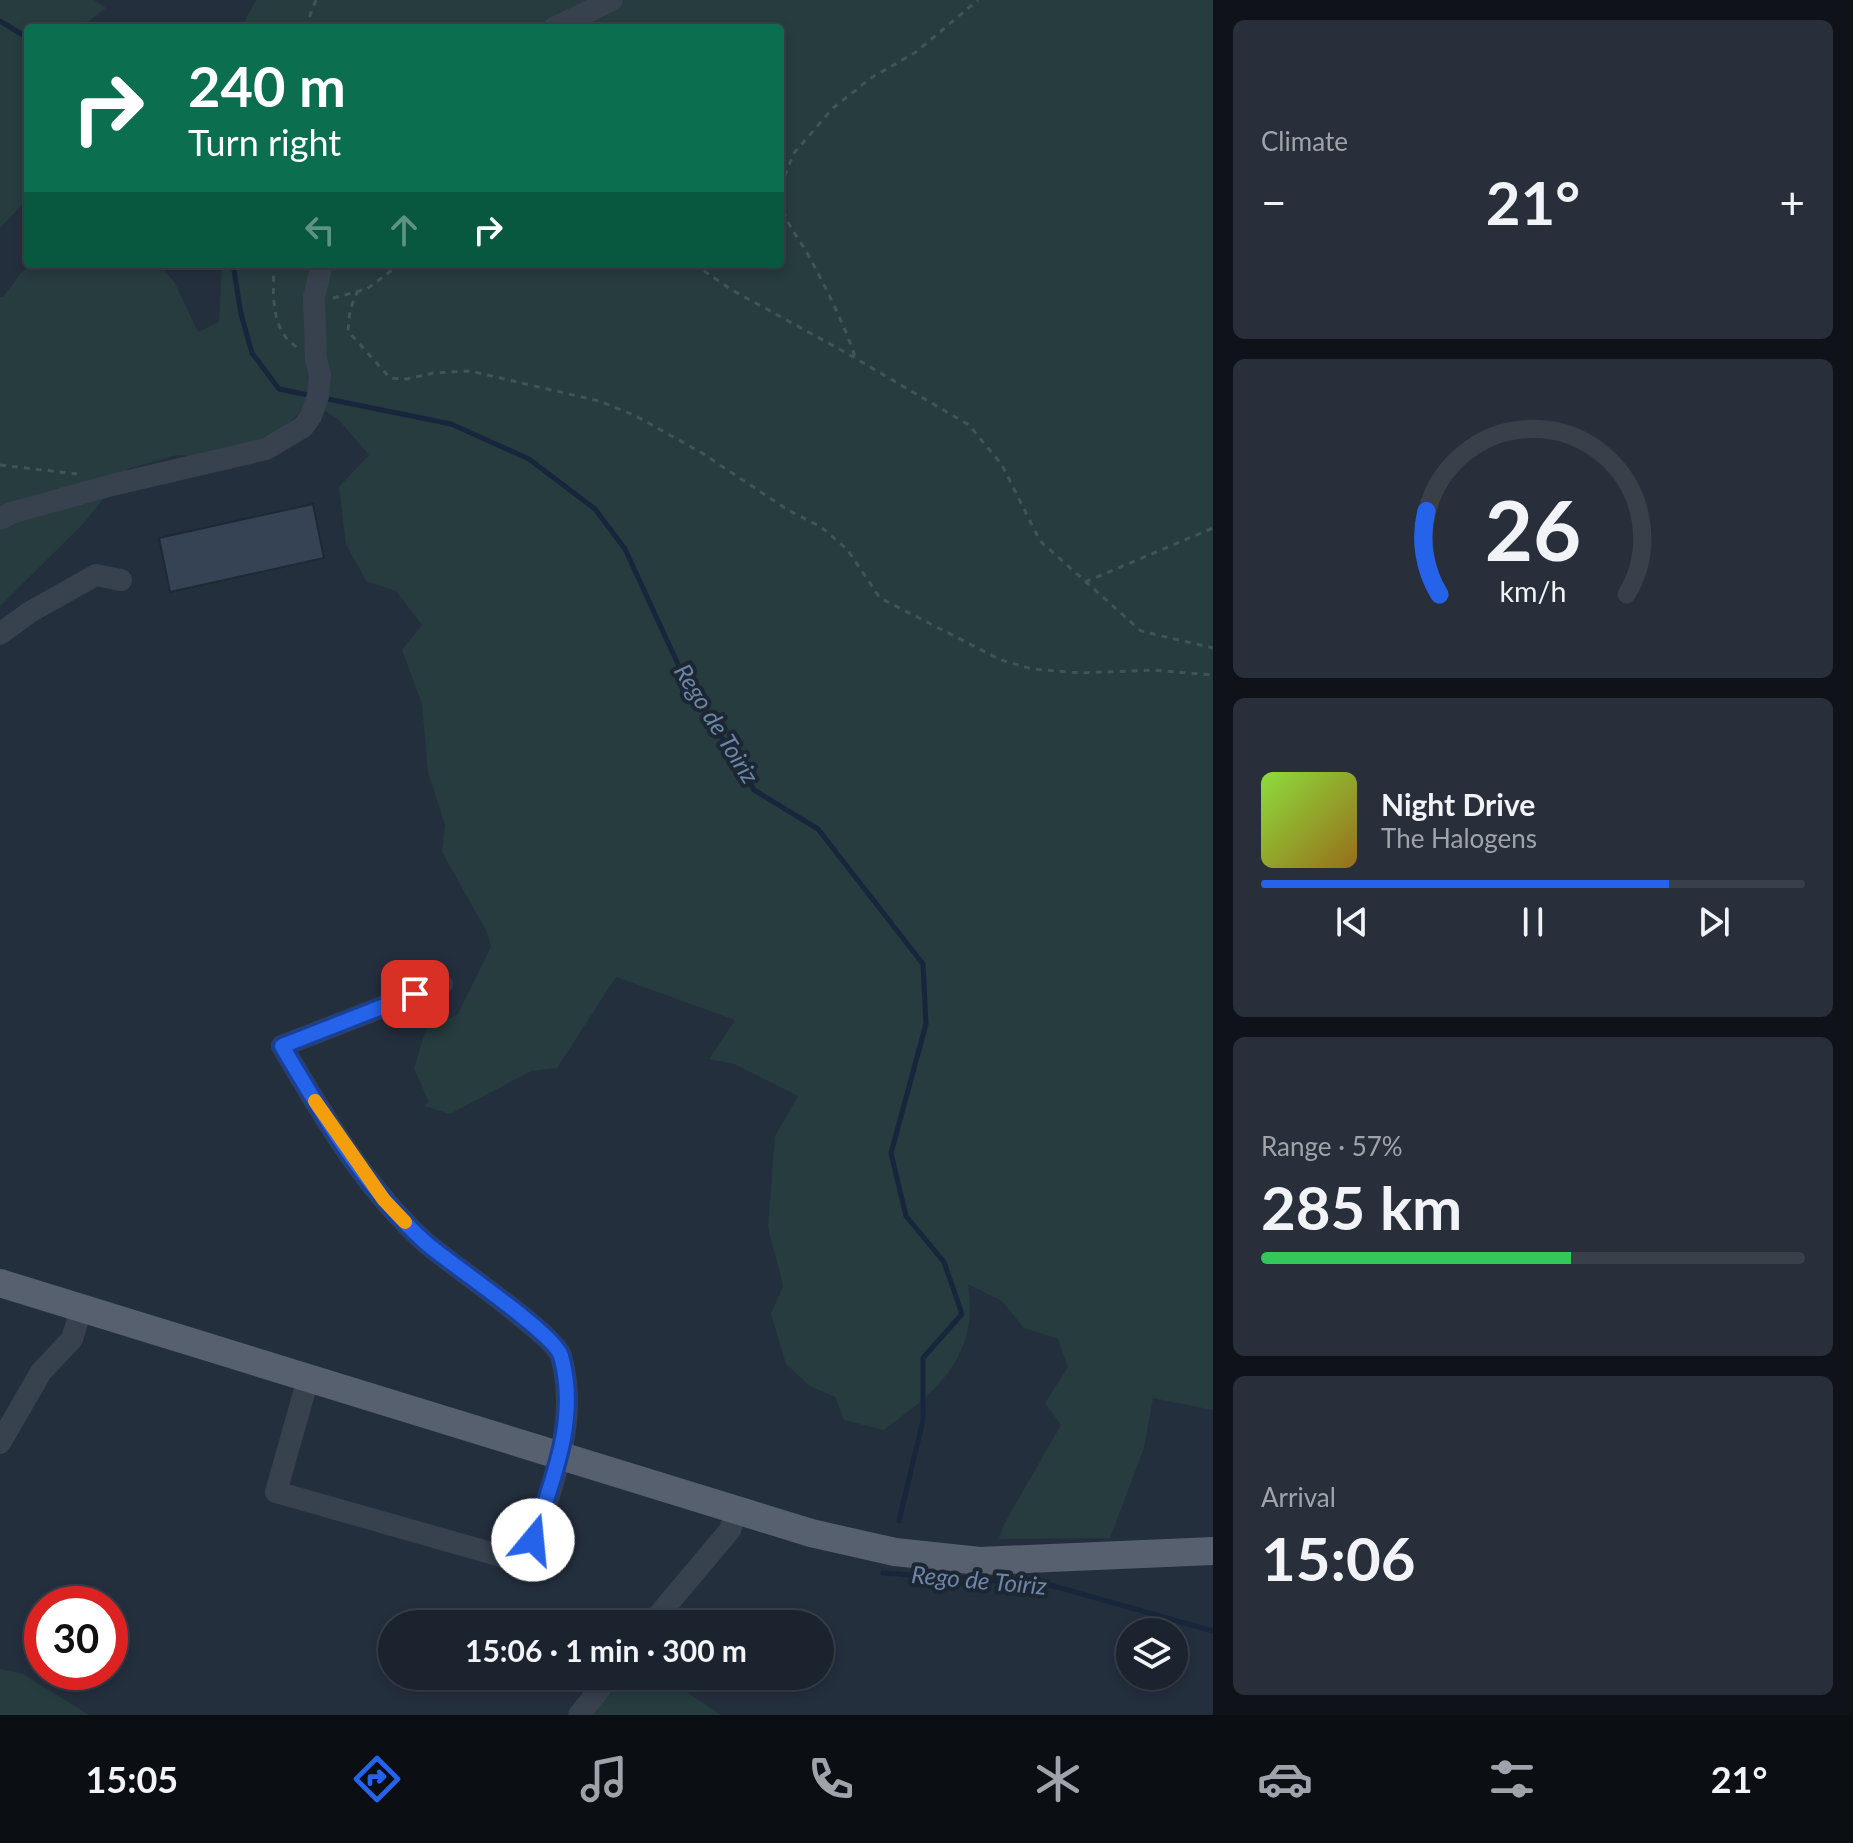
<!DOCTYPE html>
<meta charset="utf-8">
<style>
body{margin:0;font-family:Lato,sans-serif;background:#282f3a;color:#f1f3f6;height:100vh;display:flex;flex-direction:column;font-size:30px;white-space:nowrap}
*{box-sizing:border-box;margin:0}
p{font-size:26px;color:#a0a4aa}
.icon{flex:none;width:44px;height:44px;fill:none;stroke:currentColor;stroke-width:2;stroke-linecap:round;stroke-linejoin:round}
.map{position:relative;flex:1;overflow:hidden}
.sheet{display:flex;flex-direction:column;gap:20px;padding:20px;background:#0f1319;width:640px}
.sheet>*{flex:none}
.hud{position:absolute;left:24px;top:24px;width:760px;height:244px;border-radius:8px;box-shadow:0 4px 12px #0003,0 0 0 2px #39404a;background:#0b6e4f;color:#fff;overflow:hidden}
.tools{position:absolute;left:1116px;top:1618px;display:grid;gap:16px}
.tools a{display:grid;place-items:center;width:72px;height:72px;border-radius:50%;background:#1b232e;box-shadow:0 4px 12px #0003,0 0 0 2px #39404a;font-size:40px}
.speed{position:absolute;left:24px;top:1586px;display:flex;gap:16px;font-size:40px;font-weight:700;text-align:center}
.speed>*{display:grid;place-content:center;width:104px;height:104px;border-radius:50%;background:#1b232e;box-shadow:0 4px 12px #0003,0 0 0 2px #39404a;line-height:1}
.speed .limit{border:12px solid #d22;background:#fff;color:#111}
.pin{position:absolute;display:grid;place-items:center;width:68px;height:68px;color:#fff;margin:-34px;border-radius:16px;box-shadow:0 4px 12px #0006}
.me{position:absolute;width:88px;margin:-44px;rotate:17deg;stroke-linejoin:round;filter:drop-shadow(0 0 6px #0008)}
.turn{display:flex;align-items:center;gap:28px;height:168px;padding:0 32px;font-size:36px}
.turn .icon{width:104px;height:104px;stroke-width:2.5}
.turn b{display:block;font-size:56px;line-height:68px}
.lanes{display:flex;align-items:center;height:76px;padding:0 32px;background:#0003;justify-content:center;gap:40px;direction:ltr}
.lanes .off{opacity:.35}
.big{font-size:60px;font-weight:700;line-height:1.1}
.sheet .card{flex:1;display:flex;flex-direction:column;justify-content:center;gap:12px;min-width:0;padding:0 28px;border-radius:12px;background:#282f3a}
.sheet .dial{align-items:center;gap:0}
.dial svg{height:208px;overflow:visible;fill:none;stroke:#39404a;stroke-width:7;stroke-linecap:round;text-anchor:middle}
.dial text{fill:#f1f3f6;stroke:none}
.song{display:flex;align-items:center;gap:24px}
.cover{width:96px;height:96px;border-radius:12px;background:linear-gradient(135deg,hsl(90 70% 55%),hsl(40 70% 35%))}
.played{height:8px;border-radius:4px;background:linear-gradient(90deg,#2563eb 75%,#39404a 75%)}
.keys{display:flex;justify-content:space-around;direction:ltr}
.heat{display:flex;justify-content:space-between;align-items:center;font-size:44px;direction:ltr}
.charge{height:12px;border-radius:6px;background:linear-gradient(90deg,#34c759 57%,#39404a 0)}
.trip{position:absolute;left:378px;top:1610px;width:456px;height:80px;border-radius:40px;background:#1b232e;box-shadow:0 4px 12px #0003,0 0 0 2px #39404a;font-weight:700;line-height:80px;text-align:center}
.tabs{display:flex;height:128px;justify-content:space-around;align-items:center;background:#0b0e12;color:#a0a4aa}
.tabs .icon{width:56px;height:56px}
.tabs .selected{color:#2563eb}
.tabs b{font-size:36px;color:#f1f3f6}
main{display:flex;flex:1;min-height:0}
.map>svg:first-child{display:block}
.green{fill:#263c3f}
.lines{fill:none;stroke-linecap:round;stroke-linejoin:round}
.stream{stroke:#17263c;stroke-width:5}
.building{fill:#364354;stroke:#1f2835;stroke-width:2}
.path{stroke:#3f5557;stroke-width:3;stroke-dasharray:6 6;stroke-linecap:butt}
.minor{stroke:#38414e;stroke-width:22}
.major{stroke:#56606e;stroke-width:28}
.route-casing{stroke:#184099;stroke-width:20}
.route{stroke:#2563eb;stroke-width:14}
.slow{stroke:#f59e0b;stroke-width:14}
.labels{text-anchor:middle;stroke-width:8;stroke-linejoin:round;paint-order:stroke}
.water-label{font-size:24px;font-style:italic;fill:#6d86a8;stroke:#1d2633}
</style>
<main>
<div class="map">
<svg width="1213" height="1715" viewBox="0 0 1213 1715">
<rect width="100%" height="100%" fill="#242f3e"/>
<path class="green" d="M0 0H94L106 8 79 28H28V199L0 228Z
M256 0H1213V1410L1153 1398 1144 1448 1110 1538 999 1539 1003 1526 1061 1425 1045 1403 1068 1367 1058 1339 1024 1328 1002 1301 968 1284C969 1296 971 1311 969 1323 960 1376 923 1400 884 1430L844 1420 835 1397 810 1386 786 1364 771 1314 783 1286 768 1227 775 1136 798 1096 734 1064 709 1059 735 1020 616 977 557 1068 531 1071 450 1114 424 1106 429 1102 414 1069 426 1029 458 1014 491 947 487 932 442 852 445 825 428 772 422 704 402 650 422 625 396 591 366 581 346 544 339 487 369 455 338 419 310 402 289 423 249 450 213 458 177 455 127 469 83 524 0 606V297H3L22 272 37 264H159L175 283 198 332 219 322 222 267 226 264H780V28H241Z
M0 1669 23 1674 89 1715H0Z
M615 1676H663L721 1715H590Z"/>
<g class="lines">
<path class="stream" d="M0 21 28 38
M233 264 241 314 252 353 279 389 313 396
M323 398 451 424 529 459 595 509 625 549 683 675 754 790 818 829 923 964 926 1024 891 1153 906 1216 944 1262 962 1314 923 1358V1420L899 1521
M883 1573 1050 1585 1213 1631"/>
</g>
<path class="building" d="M313 504 324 558 170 592 159 538Z"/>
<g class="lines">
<path class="path" d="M305 28 316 0
M780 187 794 153 833 108 871 78 916 52 978 0
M780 187C780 221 797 233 811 260 826 288 846 328 855 357
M274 264C273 293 270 331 297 347
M572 264 580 267 621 264
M694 264 732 290 843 351 969 425 1002 465 1040 541 1141 631 1213 648
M358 290 350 310 348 331 390 378 407 379 433 373 470 371 599 401 634 415 702 453 788 510 821 527 847 549 880 598 1001 660 1032 669 1080 673 1154 670 1213 675
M333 298 367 289 400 264
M0 465 77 474
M1085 582 1213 528"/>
<path class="minor" d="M554 28 612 0
M0 519 11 513 112 485 266 449 303 427 311 416 318 396 320 375 316 359 314 297 322 264
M0 634 30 612 96 575 121 580
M308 1379 276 1492 526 1563C547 1497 581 1426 561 1356 554 1334 450 1264 426 1243 365 1188 323 1116 282 1046L442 984
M0 1443 41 1372 72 1339 81 1310
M651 1624 730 1530 737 1510
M579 1715 610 1676"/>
<path class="major" d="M0 1283 811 1533 895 1552 980 1561 1213 1551"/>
</g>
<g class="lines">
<g class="route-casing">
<path id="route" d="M415 994 282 1046C323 1116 365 1188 426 1243 450 1264 555 1334 561 1356 579 1419 552 1480 533 1540"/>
</g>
<use href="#route" class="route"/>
<path class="slow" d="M315 1101 384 1200 405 1222"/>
</g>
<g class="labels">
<g class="water-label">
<text transform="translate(716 724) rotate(58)" y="8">Rego de Toiriz</text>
<text transform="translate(979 1581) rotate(5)" y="8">Rego de Toiriz</text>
</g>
</g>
</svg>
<div class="tools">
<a><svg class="icon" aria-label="layers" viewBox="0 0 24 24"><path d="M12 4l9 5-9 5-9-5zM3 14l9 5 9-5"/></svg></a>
</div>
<div class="speed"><div class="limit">30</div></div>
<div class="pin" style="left:415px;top:994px;background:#d93025"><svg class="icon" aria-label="arrive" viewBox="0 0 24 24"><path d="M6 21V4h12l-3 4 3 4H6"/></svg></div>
<svg class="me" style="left:533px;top:1540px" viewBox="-20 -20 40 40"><circle r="19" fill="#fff"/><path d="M0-13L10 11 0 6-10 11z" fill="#2563eb"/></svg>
<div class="trip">15:06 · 1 min · 300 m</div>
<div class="hud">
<div class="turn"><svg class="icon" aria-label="right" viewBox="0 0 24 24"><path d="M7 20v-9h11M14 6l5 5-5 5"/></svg><div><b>240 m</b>Turn right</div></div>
<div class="lanes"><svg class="icon off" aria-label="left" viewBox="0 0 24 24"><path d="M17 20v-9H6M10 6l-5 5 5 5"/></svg><svg class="icon off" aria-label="ahead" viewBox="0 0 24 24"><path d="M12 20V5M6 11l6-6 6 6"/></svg><svg class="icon" aria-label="right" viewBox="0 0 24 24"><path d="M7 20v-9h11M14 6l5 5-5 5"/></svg></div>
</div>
</div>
<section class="sheet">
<div class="card"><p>Climate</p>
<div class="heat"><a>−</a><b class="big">21°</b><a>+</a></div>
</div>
<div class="card dial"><svg viewBox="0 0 100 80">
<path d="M14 69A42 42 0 1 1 86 69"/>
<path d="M14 69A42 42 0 0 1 9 37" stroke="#2563eb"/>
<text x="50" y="56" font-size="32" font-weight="700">26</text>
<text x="50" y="72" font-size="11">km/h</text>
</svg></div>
<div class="card">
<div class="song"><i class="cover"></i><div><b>Night Drive</b><p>The Halogens</p></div></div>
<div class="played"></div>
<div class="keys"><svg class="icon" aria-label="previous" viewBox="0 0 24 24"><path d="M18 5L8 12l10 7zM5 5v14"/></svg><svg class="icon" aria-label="pause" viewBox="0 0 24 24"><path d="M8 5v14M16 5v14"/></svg><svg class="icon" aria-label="next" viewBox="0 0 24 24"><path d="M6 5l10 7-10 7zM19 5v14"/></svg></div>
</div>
<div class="card"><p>Range · 57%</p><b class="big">285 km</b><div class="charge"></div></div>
<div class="card"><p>Arrival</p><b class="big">15:06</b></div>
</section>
</main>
<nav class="tabs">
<b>15:05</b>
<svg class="icon selected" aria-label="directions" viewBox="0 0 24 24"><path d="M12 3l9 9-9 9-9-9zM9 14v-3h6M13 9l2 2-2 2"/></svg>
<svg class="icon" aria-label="music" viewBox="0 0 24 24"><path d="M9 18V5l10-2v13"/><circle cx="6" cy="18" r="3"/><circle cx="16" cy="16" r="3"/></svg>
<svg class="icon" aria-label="phone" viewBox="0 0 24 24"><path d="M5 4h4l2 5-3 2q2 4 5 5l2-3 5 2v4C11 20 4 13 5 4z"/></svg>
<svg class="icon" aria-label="climate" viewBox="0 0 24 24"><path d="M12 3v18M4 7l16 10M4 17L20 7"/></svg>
<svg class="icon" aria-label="car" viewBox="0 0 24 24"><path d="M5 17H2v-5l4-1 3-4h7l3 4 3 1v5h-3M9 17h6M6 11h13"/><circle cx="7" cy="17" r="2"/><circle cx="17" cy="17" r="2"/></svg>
<svg class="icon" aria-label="filters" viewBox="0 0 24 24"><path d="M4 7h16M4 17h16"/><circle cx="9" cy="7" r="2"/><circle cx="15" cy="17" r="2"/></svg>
<b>21°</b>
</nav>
